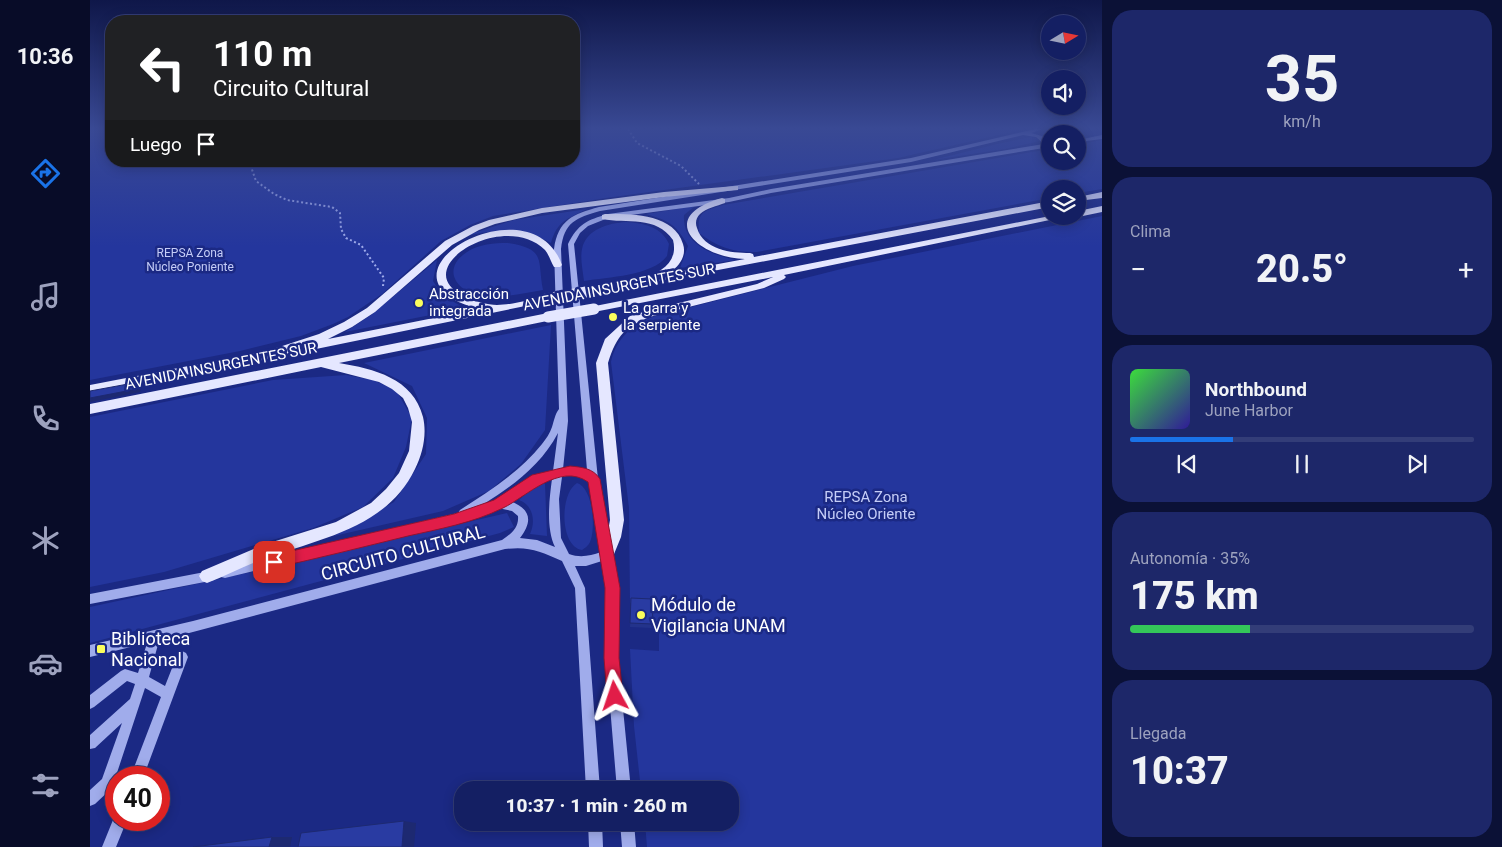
<!DOCTYPE html>
<html lang="es">
<meta charset="utf-8">
<style>
body{margin:0;font-family:Roboto,sans-serif;background:#1d2769;color:#f1f3f6;height:100vh;display:flex;flex-direction:column;font-size:19px;white-space:nowrap}
*{box-sizing:border-box;margin:0}
p{font-size:16px;color:#9da2be}
.icon{flex:none;width:28px;height:28px;fill:none;stroke:currentColor;stroke-width:2;stroke-linecap:round;stroke-linejoin:round}
.map{position:relative;flex:1;overflow:hidden}
.details{display:flex;flex-direction:column;gap:10px;padding:10px;background:#0b1136;width:400px}
.details>*{flex:none}
.banner{position:absolute;left:15px;top:15px;width:475px;height:152px;border-radius:20px;box-shadow:0 2px 12px #0003,0 0 0 1px #333d78;background:#202124;color:#fff;overflow:hidden}
.needle{width:32px;rotate:80deg}
.controls{position:absolute;left:951px;top:15px;display:grid;gap:10px}
.controls a{display:grid;place-items:center;width:45px;height:45px;border-radius:50%;background:#141f63;box-shadow:0 2px 12px #0003,0 0 0 1px #333d78;font-size:25px}
.speed{position:absolute;left:15px;top:766px;display:flex;gap:10px;font-size:25px;font-weight:700;text-align:center}
.speed>*{display:grid;place-content:center;width:65px;height:65px;border-radius:50%;background:#141f63;box-shadow:0 2px 12px #0003,0 0 0 1px #333d78;line-height:1}
.speed .limit{border:8px solid #d22;background:#fff;color:#111}
.pin{position:absolute;display:grid;place-items:center;width:42px;height:42px;color:#fff;margin:-21px;border-radius:10px;box-shadow:0 2px 8px #0006}
.me{position:absolute;width:55px;margin:-28px;rotate:355deg;stroke-linejoin:round;filter:drop-shadow(0 0 4px #0008)}
.turn{display:flex;align-items:center;gap:18px;height:105px;padding:0 25px;font-size:22px}
.turn .icon{width:65px;height:65px;stroke-width:2.5}
.turn b{display:block;font-size:35px;line-height:42px}
.then{display:flex;align-items:center;height:48px;padding:0 25px;background:#0003;gap:10px;font-size:19px}
.big{font-size:38px;font-weight:800;line-height:1.1}
.details .tile{flex:1;display:flex;flex-direction:column;justify-content:center;gap:8px;min-width:0;padding:0 18px;border-radius:20px;background:#1d2769}
.details .dial{align-items:center;gap:0}
.dial b{font-size:65px;line-height:1}
.song{display:flex;align-items:center;gap:15px}
.cover{width:60px;height:60px;border-radius:8px;background:linear-gradient(135deg,hsl(120 70% 55%),hsl(250 70% 35%))}
.played{height:5px;border-radius:2px;background:linear-gradient(90deg,#1a73e8 30%,#333d78 30%)}
.keys{display:flex;justify-content:space-around;direction:ltr}
.heat{display:flex;justify-content:space-between;align-items:center;font-size:28px;direction:ltr}
.charge{height:8px;border-radius:4px;background:linear-gradient(90deg,#34c759 35%,#333d78 0)}
.trip{position:absolute;left:364px;top:781px;width:285px;height:50px;border-radius:20px;background:#141f63;box-shadow:0 2px 12px #0003,0 0 0 1px #333d78;font-weight:800;line-height:50px;text-align:center}
main{display:flex;flex:1;min-height:0}
.tabs{display:flex;flex-direction:column;width:90px;justify-content:space-around;align-items:center;background:#080c28;color:#9da2be}
.tabs .icon{width:35px;height:35px}
.tabs .active{color:#1a73e8}
.tabs b{font-size:22px;color:#f1f3f6}
.map>svg:first-child{display:block}
.green{fill:#24369d}
.lines{fill:none;stroke-linecap:round;stroke-linejoin:round}
.path{stroke:#a0aceb;stroke-width:2;stroke-dasharray:2 2.5;stroke-linecap:butt}
.minor{fill:#a0aceb;fill-rule:evenodd}
.major{fill:#e5e7ff;fill-rule:evenodd}
.major-bridge{stroke:#e5e7ff;stroke-width:11}
.wall{fill:#23338b}
.shaded-wall{fill:#1d2971}
.building{fill:#293ba2;stroke:#1d2971}
.route{fill:#e11d48;stroke:#92132f}
.poi-dot{fill:#fbfd5d;stroke:#1b2984;stroke-width:2}
.labels{text-anchor:middle;stroke-width:5;stroke-linejoin:round;paint-order:stroke}
.far-park-label{font-size:12px;fill:#c5cdf8;stroke:#1b2984}
.street-label{font-size:15px;fill:#fff;stroke:#1b2984}
.poi-label{font-size:15px;fill:#fff;stroke:#1b2984;text-anchor:start}
.park-label{font-size:15px;fill:#c5cdf8;stroke:#1b2984}
.near-street-label{font-size:18px;fill:#fff;stroke:#1b2984}
.near-poi-label{font-size:18px;fill:#fff;stroke:#1b2984;text-anchor:start}
</style>
<main>
<nav class="tabs">
<b>10:36</b>
<svg class="icon active" aria-label="directions" viewBox="0 0 24 24"><path d="M12 3l9 9-9 9-9-9zM9 14v-3h6M13 9l2 2-2 2"/></svg>
<svg class="icon" aria-label="music" viewBox="0 0 24 24"><path d="M9 18V5l10-2v13"/><circle cx="6" cy="18" r="3"/><circle cx="16" cy="16" r="3"/></svg>
<svg class="icon" aria-label="phone" viewBox="0 0 24 24"><path d="M5 4h4l2 5-3 2q2 4 5 5l2-3 5 2v4C11 20 4 13 5 4z"/></svg>
<svg class="icon" aria-label="climate" viewBox="0 0 24 24"><path d="M12 3v18M4 7l16 10M4 17L20 7"/></svg>
<svg class="icon" aria-label="car" viewBox="0 0 24 24"><path d="M5 17H2v-5l4-1 3-4h7l3 4 3 1v5h-3M9 17h6M6 11h13"/><circle cx="7" cy="17" r="2"/><circle cx="17" cy="17" r="2"/></svg>
<svg class="icon" aria-label="filters" viewBox="0 0 24 24"><path d="M4 7h16M4 17h16"/><circle cx="9" cy="7" r="2"/><circle cx="15" cy="17" r="2"/></svg>
</nav>
<div class="map">
<svg width="1012" height="847" viewBox="0 0 1012 847">
<rect width="100%" height="100%" fill="#1b2984"/>
<path class="green" d="M0 129H21V161H484V129H934L808 158 516 198 403 216 380 225 351 241 292 294 258 317 243 324 211 336 150 351 0 380Z
M941 137 947 138 950 141 915 149 843 160 907 144Z
M1012 140V189L988 193V189H960V198L667 252C645 253 627 247 609 233 607 211 614 211 633 205L960 149V161H988V145Z
M605 206 594 215C592 244 622 255 646 260L590 268 598 246C586 224 579 221 556 214Z
M497 209C477 219 467 221 461 243 428 226 409 230 374 236L424 220Z
M1012 216V847H557L555 823 640 822V790H551L544 726 540 649 569 651V629L562 628 561 604 540 603 539 508 521 362C526 339 541 326 562 317L763 266Z
M536 222C553 223 572 227 579 244L577 256C562 276 518 277 494 281 493 272 490 258 492 249 496 229 519 223 536 222Z
M418 243C457 249 447 260 453 290 434 293 411 299 392 296 366 292 351 269 377 252 389 244 404 243 418 243Z
M347 260 343 281C351 294 361 302 376 308L255 332 281 315Z
M461 325 455 430 431 464 399 491 353 511 244 536 304 502 336 454 337 418 322 386 274 363Z
M256 375 283 380 306 390 322 418 316 447 303 478 273 507 223 528 74 572 0 587V417L183 380Z
M449 482 455 484 457 536 440 534C446 521 443 505 429 500Z
M487 483C503 488 506 528 500 542 499 545 495 548 492 550 470 547 469 494 487 483Z
M417 513 424 527 410 533 0 643V607L166 571Z"/>
<g class="lines">
<path class="path" d="M538 129 547 143 591 166 609 184
M159 161 166 181 184 194 197 200 242 207 250 213 251 229 256 238 271 245 294 278 293 286"/>
<path class="minor" d="M945 129H953L941 133 952 136 960 143V147L681 193 639 202 518 218 498 226 490 233 484 244 508 479 527 588 528 658 541 790H527L516 658 517 588 512 561 496 566H485L495 588 510 790H496L485 588 472 561C450 551 439 546 415 549L69 641 59 677 75 686 88 653 92 651 96 653 98 657 53 778H40L71 697 55 688 22 788 5 804 0 806V790L12 779 32 723 5 748 0 749V735L40 699 45 684 37 681 4 707 0 709V695L31 671 35 669 48 673 57 643 0 657V645L103 621 412 540C421 534 429 528 428 516L422 511 408 508 364 523 135 578 131 577 130 573 131 569 135 568 368 513 370 510C399 491 430 472 452 444 456 439 460 433 462 427 464 421 465 414 469 409L464 249C468 220 483 214 509 207L821 158ZM933 135 946 137 954 144 681 189 639 198 518 214C497 220 488 224 478 244L497 470C490 466 481 467 473 469L478 421 471 249C474 222 486 218 510 211L821 162ZM468 433 463 471 443 476 405 501 394 504C424 485 451 465 468 433ZM480 475 491 476 499 481 511 552C500 556 490 558 479 554L471 538 469 499 472 477ZM462 479C459 501 456 528 465 547L447 540 430 538C443 521 441 509 420 501L448 482Z
M965 129H974L960 135V130Z
M1012 135V139L988 142V140Z
M120 571 124 572 125 576 124 580 120 581 0 604V594Z
M25 815H26V820H37L26 847H12Z
M498 822H512L513 847H499Z
M530 822H544L546 847H532Z"/>
<path class="major" d="M645 186H648V190L574 197 452 213 405 224 389 230 362 245 285 312 262 327 238 339 389 309C268 277 441 177 472 265L470 267H464C461 262 459 255 455 250 413 209 316 269 374 296 383 301 398 305 407 305 422 305 441 299 456 296L460 297 461 299 460 301 226 349 221 345 189 357 0 393V385L177 351 229 334 254 322 277 308 355 241 383 226 399 220 452 208 574 192Z
M1012 192V198L988 201V197Z
M632 198 635 199V203C627 206 616 208 610 214 606 218 605 223 607 228 614 250 641 253 660 253L663 254 664 257 960 201V207L502 294 498 293V289L502 288C528 283 593 280 583 240 566 215 537 224 512 219V215L515 214C540 214 584 213 593 244 597 256 589 266 580 273L655 259C608 258 564 217 632 198Z
M1012 206V212L988 217 986 216 988 211Z
M960 216H979L694 275 696 277 694 279 674 288 563 316C535 326 527 335 518 363L534 520 531 537 522 559 517 561 512 559 510 554 517 537 520 520 506 363 515 339 540 316 560 310 667 284 683 277 504 312 499 309 500 307Z
M458 313 462 314 463 317 462 320 249 363C284 369 323 378 333 417 337 434 333 453 325 469 297 528 229 539 173 559 154 566 136 576 117 583L112 581 109 576 112 571 173 545 246 522 281 503 296 489 309 473 319 451 322 422 318 408 313 398 302 389 289 382 231 367 0 414V404Z"/>
<path class="major-bridge" d="M456 299 502 291
M458 317 504 309"/>
</g>
<path class="wall" d="M541 598 563 624 562 628 540 627Z"/>
<path class="shaded-wall" d="M49 382 52 385 50 392 0 402V398Z
M314 821 326 823 324 847H312Z
M182 837H202L200 847H179Z"/>
<path class="building" d="M49 382 47 389 0 398V391Z
M541 598 562 599 563 624 540 623Z
M314 821 312 847H208L211 833Z
M182 837 179 847H103Z"/>
<linearGradient id="sky" x2="0" y2="1"><stop stop-color="#0f1749"/><stop offset="0.52" stop-color="#394994"/><stop offset="1" stop-color="#394994" stop-opacity="0"/></linearGradient>
<rect width="1012" height="247" fill="url(#sky)"/>
<path class="route" d="M480 466C491 467 503 468 510 479L530 588 529 658 533 696 531 701 525 704 520 701 517 696 514 658 515 588 498 482C470 462 436 497 413 508 383 523 349 529 318 536 273 547 229 558 184 568L179 566 177 562 179 557 184 555 364 514 404 500 442 475Z"/>
<g class="poi-dot">
<circle cx="329" cy="303" r="5"/>
<circle cx="523" cy="317" r="5"/>
<circle cx="551" cy="615" r="5"/>
<rect x="6" y="644" width="10" height="10" rx="2.5"/>
</g>
<g class="labels">
<g class="far-park-label">
<text x="100" y="257">REPSA Zona<tspan x="100" dy="14">Núcleo Poniente</tspan></text>
</g>
<g class="street-label">
<text transform="translate(529 287) rotate(-11)" y="5">AVENIDA INSURGENTES SUR</text>
<text transform="translate(131 366) rotate(-11)" y="5">AVENIDA INSURGENTES SUR</text>
</g>
<g class="poi-label">
<text x="339" y="299">Abstracción<tspan x="339" dy="17">integrada</tspan></text>
<text x="533" y="313">La garra y<tspan x="533" dy="17">la serpiente</tspan></text>
</g>
<g class="park-label">
<text x="776" y="502">REPSA Zona<tspan x="776" dy="17">Núcleo Oriente</tspan></text>
</g>
<g class="near-street-label">
<text transform="translate(313 553) rotate(-15)" y="6">CIRCUITO CULTURAL</text>
</g>
<g class="near-poi-label">
<text x="561" y="611">Módulo de<tspan x="561" dy="21">Vigilancia UNAM</tspan></text>
<text x="21" y="645">Biblioteca<tspan x="21" dy="21">Nacional</tspan></text>
</g>
</g>
</svg>
<div class="controls">
<a><svg class="needle" viewBox="-14 -14 28 28"><path d="M0-13l5 13h-10z" fill="#e53935"/><path d="M0 13l5-13h-10z" fill="#9da2be"/></svg></a>
<a><svg class="icon" aria-label="sound" viewBox="0 0 24 24"><path d="M4 9h4l5-4v14l-5-4H4zM17 9q2 3 0 6"/></svg></a>
<a><svg class="icon" aria-label="search" viewBox="0 0 24 24"><circle cx="10" cy="10" r="6"/><path d="M15 15l6 6"/></svg></a>
<a><svg class="icon" aria-label="layers" viewBox="0 0 24 24"><path d="M12 4l9 5-9 5-9-5zM3 14l9 5 9-5"/></svg></a>
</div>
<div class="speed"><div class="limit">40</div></div>
<div class="pin" style="left:184px;top:562px;background:#d93025"><svg class="icon" aria-label="arrive" viewBox="0 0 24 24"><path d="M6 21V4h12l-3 4 3 4H6"/></svg></div>
<svg class="me" style="left:525px;top:696px" viewBox="-20 -20 40 40"><path d="M0-17L14 15 0 8-14 15z" fill="#e11d48" stroke="#fff" stroke-width="4"/></svg>
<div class="trip">10:37 · 1 min · 260 m</div>
<div class="banner">
<div class="turn"><svg class="icon" aria-label="left" viewBox="0 0 24 24"><path d="M17 20v-9H6M10 6l-5 5 5 5"/></svg><div><b>110 m</b>Circuito Cultural</div></div>
<div class="then">Luego<svg class="icon" aria-label="arrive" viewBox="0 0 24 24"><path d="M6 21V4h12l-3 4 3 4H6"/></svg></div>
</div>
</div>
<section class="details">
<div class="tile dial"><b>35</b><p>km/h</p></div>
<div class="tile"><p>Clima</p>
<div class="heat"><a>−</a><b class="big">20.5°</b><a>+</a></div>
</div>
<div class="tile">
<div class="song"><i class="cover"></i><div><b>Northbound</b><p>June Harbor</p></div></div>
<div class="played"></div>
<div class="keys"><svg class="icon" aria-label="previous" viewBox="0 0 24 24"><path d="M18 5L8 12l10 7zM5 5v14"/></svg><svg class="icon" aria-label="pause" viewBox="0 0 24 24"><path d="M8 5v14M16 5v14"/></svg><svg class="icon" aria-label="next" viewBox="0 0 24 24"><path d="M6 5l10 7-10 7zM19 5v14"/></svg></div>
</div>
<div class="tile"><p>Autonomía · 35%</p><b class="big">175 km</b><div class="charge"></div></div>
<div class="tile"><p>Llegada</p><b class="big">10:37</b></div>
</section>
</main>
